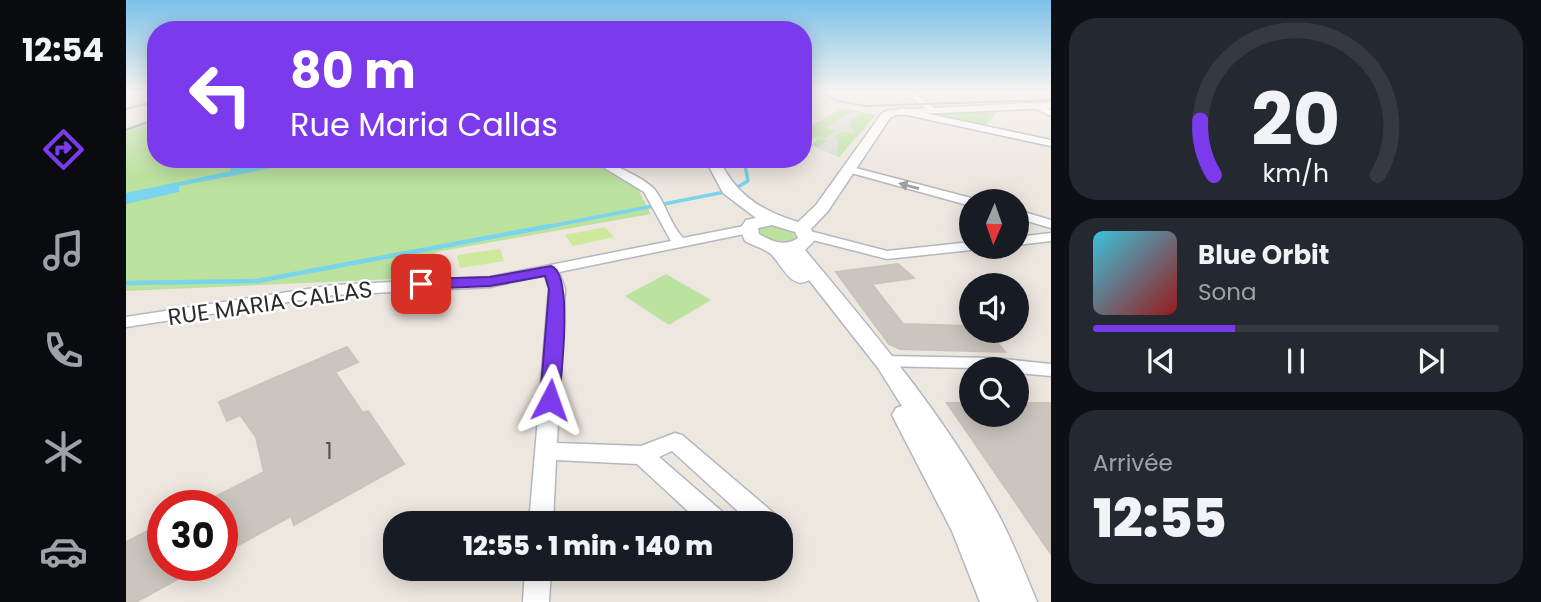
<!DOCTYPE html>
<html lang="fr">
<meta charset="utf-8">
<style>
body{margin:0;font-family:Poppins,sans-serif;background:#242831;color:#f1f3f6;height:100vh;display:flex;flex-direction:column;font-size:26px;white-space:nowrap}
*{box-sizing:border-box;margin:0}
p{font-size:23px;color:#9ea1a6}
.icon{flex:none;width:38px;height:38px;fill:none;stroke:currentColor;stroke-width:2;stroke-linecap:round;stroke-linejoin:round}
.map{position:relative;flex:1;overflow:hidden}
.side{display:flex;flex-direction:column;gap:18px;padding:18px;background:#0d0f14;width:490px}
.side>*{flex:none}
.top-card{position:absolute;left:21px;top:21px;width:665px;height:147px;border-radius:28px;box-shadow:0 4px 18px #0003;background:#7c3aed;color:#fff;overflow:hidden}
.needle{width:46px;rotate:182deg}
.buttons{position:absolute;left:833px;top:189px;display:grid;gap:14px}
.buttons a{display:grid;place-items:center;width:70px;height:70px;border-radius:50%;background:#171b24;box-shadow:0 4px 18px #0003;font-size:35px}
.speed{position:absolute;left:21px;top:490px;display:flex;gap:14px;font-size:35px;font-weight:700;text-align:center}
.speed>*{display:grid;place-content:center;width:91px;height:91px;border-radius:50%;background:#171b24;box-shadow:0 4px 18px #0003;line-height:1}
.speed .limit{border:10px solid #d22;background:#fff;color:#111}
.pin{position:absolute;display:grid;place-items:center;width:60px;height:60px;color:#fff;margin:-30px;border-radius:14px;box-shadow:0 4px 10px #0006}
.me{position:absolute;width:77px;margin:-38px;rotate:4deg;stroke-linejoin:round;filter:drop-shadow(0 0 5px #0008)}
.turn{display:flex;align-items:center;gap:24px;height:147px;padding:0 28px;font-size:32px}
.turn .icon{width:91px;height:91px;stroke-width:2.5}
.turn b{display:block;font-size:49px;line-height:60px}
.big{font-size:52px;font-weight:800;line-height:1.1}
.side .card{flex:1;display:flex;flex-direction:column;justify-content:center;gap:10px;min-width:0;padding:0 24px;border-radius:28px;background:#242831}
.side .dial{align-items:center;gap:0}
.dial svg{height:182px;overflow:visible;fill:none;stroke:#363941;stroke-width:7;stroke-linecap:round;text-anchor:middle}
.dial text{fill:#f1f3f6;stroke:none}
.song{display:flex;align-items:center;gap:21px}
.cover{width:84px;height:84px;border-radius:10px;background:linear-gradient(135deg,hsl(190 70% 55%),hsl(0 70% 35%))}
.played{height:7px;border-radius:4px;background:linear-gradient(90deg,#7c3aed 35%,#363941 35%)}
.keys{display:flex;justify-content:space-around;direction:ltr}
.trip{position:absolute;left:257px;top:511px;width:410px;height:70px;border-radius:28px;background:#171b24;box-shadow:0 4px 18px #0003;font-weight:800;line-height:70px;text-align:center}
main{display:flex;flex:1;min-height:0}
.menu{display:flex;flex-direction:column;width:126px;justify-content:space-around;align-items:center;background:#090b0e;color:#9ea1a6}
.menu .icon{width:49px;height:49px}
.menu .active{color:#7c3aed}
.menu b{font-size:32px;color:#f1f3f6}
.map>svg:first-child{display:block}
.green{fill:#bbe29f}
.pitch{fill:#cee99b}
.plaza{fill:#dedad7}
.water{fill:#78d5eb}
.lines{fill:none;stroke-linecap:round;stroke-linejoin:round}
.stream-far1{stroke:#78d5eb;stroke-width:3.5}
.stream{stroke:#78d5eb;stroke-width:4.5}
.building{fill:#cac5be;stroke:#cac3ba;stroke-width:2}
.minor-casing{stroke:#b3b7c0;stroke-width:3}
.tertiary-casing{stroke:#b3b7c0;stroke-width:3}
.minor{fill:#fff;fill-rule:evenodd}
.tertiary{fill:#fff;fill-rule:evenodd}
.tram{stroke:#a3a7b6;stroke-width:2}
.rail{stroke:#a3a7b6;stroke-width:2.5}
.oneway{fill:#a0a0a0}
.route{fill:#7c3aed;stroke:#51269a;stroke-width:2}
.labels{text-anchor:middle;stroke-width:5;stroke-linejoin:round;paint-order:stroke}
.street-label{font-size:23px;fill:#2d2d2d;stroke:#fff}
.near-number-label{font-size:23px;fill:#545351}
</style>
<main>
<nav class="menu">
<b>12:54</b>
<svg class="icon active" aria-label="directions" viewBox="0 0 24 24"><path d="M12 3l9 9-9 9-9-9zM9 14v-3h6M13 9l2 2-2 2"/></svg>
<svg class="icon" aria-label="music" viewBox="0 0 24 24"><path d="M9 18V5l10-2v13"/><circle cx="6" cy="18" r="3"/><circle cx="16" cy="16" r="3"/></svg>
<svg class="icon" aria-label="phone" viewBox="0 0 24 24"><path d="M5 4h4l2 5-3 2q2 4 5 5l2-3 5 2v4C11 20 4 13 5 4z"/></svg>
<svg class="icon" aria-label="climate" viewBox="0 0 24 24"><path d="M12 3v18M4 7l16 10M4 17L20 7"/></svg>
<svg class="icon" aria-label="car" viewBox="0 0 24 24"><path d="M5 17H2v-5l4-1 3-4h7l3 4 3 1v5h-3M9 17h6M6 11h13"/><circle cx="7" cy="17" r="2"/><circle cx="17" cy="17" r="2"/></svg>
</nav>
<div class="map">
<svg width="925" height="602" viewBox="0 0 925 602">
<rect width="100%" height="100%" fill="#eee7e0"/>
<path class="green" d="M717 108 750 115 713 157 686 145 691 139H677V130Z
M869 111H872L859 126 795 113Z
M30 121V159H465L511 187 525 214 310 252 292 278 0 291V132Z
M639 225 665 230 670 237C660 248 644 242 633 234L632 230Z
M540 274 585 300 543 325 499 296Z"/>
<path class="pitch" d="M479 227 488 237 447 246 439 235Z
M374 249 378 261 334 268 331 255Z"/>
<path class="plaza" d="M725 112 736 114 723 122 729 134 717 131 708 137 711 139 712 155 691 148 701 140 677 138V135L700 138 710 131 699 128Z"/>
<path class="water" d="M135 159H193L53 186V192L0 204V193L105 171 104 166Z"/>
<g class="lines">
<path class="stream-far1" d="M608 189 622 181 618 159
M415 228 599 192"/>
<path class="stream" d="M0 283 131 281 424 226"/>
</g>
<path class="building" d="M772 264 788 278 746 284 777 324 845 326V331H862L879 352 774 349 763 344 710 272Z
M221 347 232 362 209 372 237 413 242 411 278 464 168 525 165 516 96 554V506H71L138 472 130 437 114 415 101 421 93 402Z
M821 403H845V415H891V403H925V554Z
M37 523V565H77L10 602H0V542Z"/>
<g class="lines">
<g class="minor-casing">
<path id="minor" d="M777 92H787L810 109 803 111Z
M909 102 925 110V116L906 107V103Z
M775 108 925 140V146L772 113 771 111Z
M464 159C479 159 519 178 529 190 540 205 544 224 557 238L623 225 630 229 623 233 433 272 439 289 431 443 515 446 549 433 556 435 650 515 654 523H625L546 451 533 457 600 515 604 523H575L511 464 430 460 427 523H403L423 289 419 275 364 287 208 295 0 327V317L208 285 364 277 545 241 518 192Z
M722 166 849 199 851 201H845V206L718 171 717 169Z
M891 210 925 220V228L891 218Z
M680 230 761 251 845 242V247H851L845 250 761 259 675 237 673 234Z
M925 233V241L891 245V237Z
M760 356 867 358 925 364V376L891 373V369L754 366 751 362 754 358Z
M399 569H425L423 602H397Z"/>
</g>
<g class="tertiary-casing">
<path id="tertiary" d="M925 102V108L770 115 764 118 702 211 685 229 690 239 679 250C749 334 820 417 872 514 887 542 899 573 911 602H854L826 531 766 415 770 408 776 406 752 368 683 280C666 291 656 265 645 254 638 248 627 246 619 241L614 229 620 220 630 218 597 193 579 159H593C609 194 635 211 672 222L690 205 756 113 764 110ZM646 225 669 232 672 238C659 247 646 242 633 234L632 228Z"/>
</g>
<use href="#minor" class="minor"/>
<use href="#tertiary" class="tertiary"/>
<path class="tram" d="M694 92 712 101 739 106 925 100"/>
<path class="rail" d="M0 109 30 101
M0 130 30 119"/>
</g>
<defs><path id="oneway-solid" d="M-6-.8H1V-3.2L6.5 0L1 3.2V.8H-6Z" transform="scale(1.75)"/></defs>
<use class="oneway" href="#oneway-solid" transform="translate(783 186) rotate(-165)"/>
<linearGradient id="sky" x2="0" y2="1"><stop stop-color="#7bc1e9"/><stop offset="0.52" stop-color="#f7f4f1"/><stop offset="1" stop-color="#f7f4f1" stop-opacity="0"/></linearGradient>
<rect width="925" height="176" fill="url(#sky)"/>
<path class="route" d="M425 266C448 272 435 377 433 400L424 407 414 400 423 289 419 276 364 286 295 289 288 284 295 279 364 277Z"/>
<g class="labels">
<g class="street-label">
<text transform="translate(144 303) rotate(-8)" y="8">RUE MARIA CALLAS</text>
</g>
<g class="near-number-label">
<text x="203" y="459">1</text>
</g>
</g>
</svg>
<div class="buttons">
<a><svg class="needle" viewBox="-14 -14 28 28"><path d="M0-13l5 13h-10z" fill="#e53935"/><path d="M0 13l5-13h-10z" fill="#9ea1a6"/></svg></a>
<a><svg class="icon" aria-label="sound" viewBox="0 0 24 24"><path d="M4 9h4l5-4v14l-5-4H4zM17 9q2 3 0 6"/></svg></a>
<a><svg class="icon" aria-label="search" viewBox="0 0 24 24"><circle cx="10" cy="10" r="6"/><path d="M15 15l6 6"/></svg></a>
</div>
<div class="speed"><div class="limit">30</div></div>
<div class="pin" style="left:295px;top:284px;background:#d93025"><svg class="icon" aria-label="arrive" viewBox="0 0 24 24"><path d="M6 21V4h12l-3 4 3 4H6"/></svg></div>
<svg class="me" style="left:424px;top:400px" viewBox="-20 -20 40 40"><path d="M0-17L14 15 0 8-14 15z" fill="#7c3aed" stroke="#fff" stroke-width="4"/></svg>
<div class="trip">12:55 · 1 min · 140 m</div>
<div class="top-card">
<div class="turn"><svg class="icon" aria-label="left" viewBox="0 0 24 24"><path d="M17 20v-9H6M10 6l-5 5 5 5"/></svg><div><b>80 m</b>Rue Maria Callas</div></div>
</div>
</div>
<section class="side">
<div class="card dial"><svg viewBox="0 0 100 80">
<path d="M14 69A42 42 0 1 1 86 69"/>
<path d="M14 69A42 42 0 0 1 8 45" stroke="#7c3aed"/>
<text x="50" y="56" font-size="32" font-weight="700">20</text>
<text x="50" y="72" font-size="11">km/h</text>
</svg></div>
<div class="card">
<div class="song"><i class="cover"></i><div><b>Blue Orbit</b><p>Sona</p></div></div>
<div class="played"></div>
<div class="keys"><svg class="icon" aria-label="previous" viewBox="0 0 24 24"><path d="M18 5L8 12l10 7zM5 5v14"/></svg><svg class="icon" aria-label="pause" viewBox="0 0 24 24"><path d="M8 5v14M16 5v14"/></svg><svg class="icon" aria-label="next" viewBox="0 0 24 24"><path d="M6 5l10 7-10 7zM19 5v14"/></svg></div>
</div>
<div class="card"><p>Arrivée</p><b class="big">12:55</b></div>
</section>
</main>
